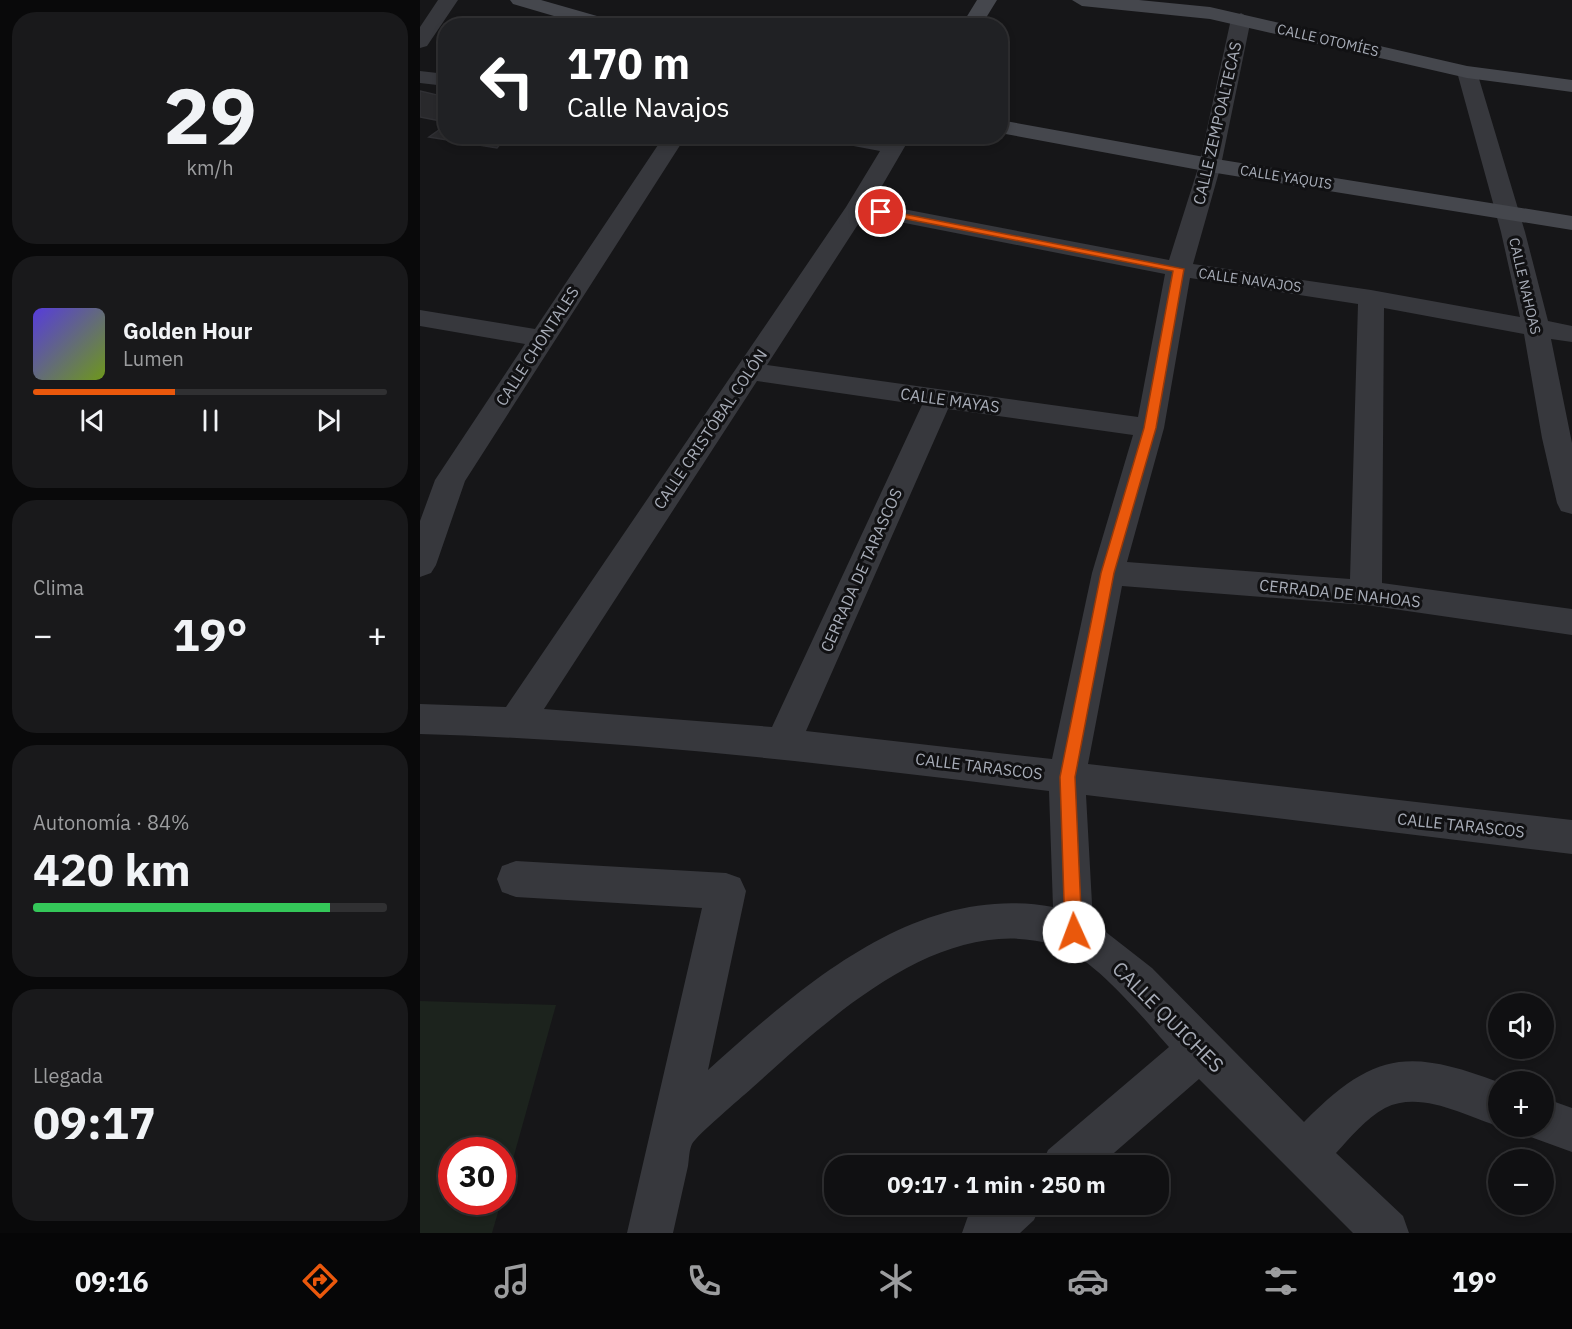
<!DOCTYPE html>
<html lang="es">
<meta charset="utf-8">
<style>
body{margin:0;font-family:"IBM Plex Sans",sans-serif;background:#19191b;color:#f1f3f6;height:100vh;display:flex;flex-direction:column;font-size:22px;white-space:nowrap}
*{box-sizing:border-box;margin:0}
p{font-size:20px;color:#9c9d9f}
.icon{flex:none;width:33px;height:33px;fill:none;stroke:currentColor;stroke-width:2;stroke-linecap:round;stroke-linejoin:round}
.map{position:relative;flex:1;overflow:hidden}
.side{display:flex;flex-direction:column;gap:12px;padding:12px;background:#09090a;width:420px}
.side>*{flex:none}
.guide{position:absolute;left:18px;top:18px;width:570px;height:126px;border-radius:24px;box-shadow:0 3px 9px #0003,0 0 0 2px #303032;background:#202124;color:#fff;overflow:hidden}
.tools{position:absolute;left:1068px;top:993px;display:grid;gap:12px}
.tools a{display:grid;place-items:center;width:66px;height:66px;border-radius:50%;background:#101012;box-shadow:0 3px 9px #0003,0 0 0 2px #303032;font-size:30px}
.speed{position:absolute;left:18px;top:1137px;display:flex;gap:12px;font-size:30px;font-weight:700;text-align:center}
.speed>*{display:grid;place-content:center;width:78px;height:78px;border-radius:50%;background:#101012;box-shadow:0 3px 9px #0003,0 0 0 2px #303032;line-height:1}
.speed .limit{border:9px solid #d22;background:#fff;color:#111}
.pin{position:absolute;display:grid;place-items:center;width:51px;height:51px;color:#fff;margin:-26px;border:3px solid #fff;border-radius:50%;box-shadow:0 2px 6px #0007}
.me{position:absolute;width:66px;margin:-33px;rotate:358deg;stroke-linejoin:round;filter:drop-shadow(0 0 4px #0008)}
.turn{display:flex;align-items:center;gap:21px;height:126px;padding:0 30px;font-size:27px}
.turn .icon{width:78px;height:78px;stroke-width:2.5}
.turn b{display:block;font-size:42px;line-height:51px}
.big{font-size:45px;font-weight:700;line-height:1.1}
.side .widget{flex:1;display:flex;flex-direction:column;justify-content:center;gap:9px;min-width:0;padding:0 21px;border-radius:24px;background:#19191b}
.side .dial{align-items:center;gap:0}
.dial b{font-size:78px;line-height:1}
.song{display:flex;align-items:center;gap:18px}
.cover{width:72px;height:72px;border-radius:9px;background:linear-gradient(135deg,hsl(250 70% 55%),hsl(80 70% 35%))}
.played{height:6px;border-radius:3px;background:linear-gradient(90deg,#ea580c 40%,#303032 40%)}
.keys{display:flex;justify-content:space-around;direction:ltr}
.heat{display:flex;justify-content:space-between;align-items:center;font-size:33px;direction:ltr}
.charge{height:9px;border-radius:4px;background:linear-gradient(90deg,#34c759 84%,#303032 0)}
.trip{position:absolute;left:404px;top:1155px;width:345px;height:60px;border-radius:24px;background:#101012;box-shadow:0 3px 9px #0003,0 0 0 2px #303032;font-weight:700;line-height:60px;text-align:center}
.menu{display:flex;height:96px;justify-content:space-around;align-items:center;background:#060607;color:#9c9d9f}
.menu .icon{width:42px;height:42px}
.menu .on{color:#ea580c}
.menu b{font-size:27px;color:#f1f3f6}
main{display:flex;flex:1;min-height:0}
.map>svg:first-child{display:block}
.green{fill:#1c231d}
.building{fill:#29292c;stroke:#303034;stroke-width:1.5}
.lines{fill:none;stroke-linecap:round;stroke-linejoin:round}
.street{fill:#37383d;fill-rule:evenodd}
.secondary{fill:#45474d;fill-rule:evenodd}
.route{fill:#ea580c;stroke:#983908;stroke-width:1.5}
.labels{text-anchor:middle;stroke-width:6;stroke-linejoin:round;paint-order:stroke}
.far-street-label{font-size:14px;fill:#a8adb8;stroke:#111113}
.street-label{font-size:16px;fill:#a8adb8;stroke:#111113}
.near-street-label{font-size:20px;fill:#a8adb8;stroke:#111113}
</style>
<main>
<section class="side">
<div class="widget dial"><b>29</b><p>km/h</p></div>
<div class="widget">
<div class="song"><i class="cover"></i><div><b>Golden Hour</b><p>Lumen</p></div></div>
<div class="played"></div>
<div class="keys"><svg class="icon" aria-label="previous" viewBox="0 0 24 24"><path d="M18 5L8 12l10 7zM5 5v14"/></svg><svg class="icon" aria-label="pause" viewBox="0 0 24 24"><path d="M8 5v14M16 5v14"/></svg><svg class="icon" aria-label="next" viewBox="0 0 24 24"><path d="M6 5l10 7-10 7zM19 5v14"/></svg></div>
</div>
<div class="widget"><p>Clima</p>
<div class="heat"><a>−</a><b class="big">19°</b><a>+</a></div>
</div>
<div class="widget"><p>Autonomía · 84%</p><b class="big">420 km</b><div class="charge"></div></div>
<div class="widget"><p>Llegada</p><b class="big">09:17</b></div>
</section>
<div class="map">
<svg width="1152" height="1233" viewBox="0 0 1152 1233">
<rect width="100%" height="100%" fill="#161618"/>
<path class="green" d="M0 1001 136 1005 83 1195 82 1150H32V1202H81L72 1233H0Z"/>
<path class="building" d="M0 91 26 97V122L0 117Z
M26 125V136H87L77 148 9 137Z"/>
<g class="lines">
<path class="street" d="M18 0H38L7 46 0 48V27Z
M821 13 831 19 801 165 773 264 951 290 1100 317 1081 232 1037 72 1040 68H1054L1057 72 1105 232 1128 321 1152 326V342L1131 339 1152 443V514L1141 511 1137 503 1122 438 1104 334 964 308 962 583 1152 609V635L946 605 702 586 668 764 1152 820V854L666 795 673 922 732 968 884 1122C953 1052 988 1048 1078 1082V1126C1045 1116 1001 1090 965 1108 946 1118 930 1138 916 1153L983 1216 989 1233H933L779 1079 679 1166H621L628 1150 749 1047C723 1018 673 956 635 945 521 911 409 1019 332 1088 321 1098 277 1135 272 1144 269 1150 269 1160 268 1166 263 1188 258 1211 253 1233H207L282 908 96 897 82 892 77 879 82 866 96 861 306 873 320 878 326 891 288 1070C382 986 497 882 633 907L629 791C420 765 211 740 0 734V704L86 707 426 207 460 151 407 141 404 136 467 139 469 136H491L452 203 749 260 779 165 811 19ZM444 215 745 274 718 417 347 365ZM770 278 938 304 930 579 707 562 744 428ZM337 381 502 405 352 727 124 709ZM528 409 713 435 672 573 632 759 386 731Z
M0 71 26 74V86L0 83Z
M244 136H266L45 481 16 565 11 573 0 577V521L15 480 105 344 0 326V310L115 329Z
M1124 1098 1152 1108V1152L1108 1136 1104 1126H1124Z
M562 1204H621L614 1220 600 1233H542L548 1216Z"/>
<path class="secondary" d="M90 0H121L198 22 200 26H168L93 4Z
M557 0H577L561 26H541Z
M652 0H719L790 7 1047 66 1152 80V92L1047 78 790 19 662 6Z
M580 120 790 158 1152 216V230L790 172 580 133Z"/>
</g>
<path class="route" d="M458 209 764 269 736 428 694 573 655 777 662 932 660 938 654 940 648 938 645 932 640 777 681 573 724 428 753 271 461 214 456 212Z"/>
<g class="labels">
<g class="far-street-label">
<text transform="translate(908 40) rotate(13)" y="5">CALLE OTOMÍES</text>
<text transform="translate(866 177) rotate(9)" y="5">CALLE YAQUIS</text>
<text transform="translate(830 280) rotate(8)" y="5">CALLE NAVAJOS</text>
<text transform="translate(1105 286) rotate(77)" y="5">CALLE NAHOAS</text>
</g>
<g class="street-label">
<text transform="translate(797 123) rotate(-77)" y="6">CALLE ZEMPOALTECAS</text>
<text transform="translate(117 346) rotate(-57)" y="6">CALLE CHONTALES</text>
<text transform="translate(530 400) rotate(8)" y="6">CALLE MAYAS</text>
<text transform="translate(290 429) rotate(-56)" y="6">CALLE CRISTÓBAL COLÓN</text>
<text transform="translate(441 570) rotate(-66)" y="6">CERRADA DE TARASCOS</text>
<text transform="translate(920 593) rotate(6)" y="6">CERRADA DE NAHOAS</text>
<text transform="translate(559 766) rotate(7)" y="6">CALLE TARASCOS</text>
<text transform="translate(1041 825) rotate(6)" y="6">CALLE TARASCOS</text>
</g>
<g class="near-street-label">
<text transform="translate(748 1017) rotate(45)" y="7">CALLE QUICHES</text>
</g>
</g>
</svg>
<div class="tools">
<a><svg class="icon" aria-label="sound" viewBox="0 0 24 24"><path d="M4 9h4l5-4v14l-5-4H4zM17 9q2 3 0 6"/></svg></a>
<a>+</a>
<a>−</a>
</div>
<div class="speed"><div class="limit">30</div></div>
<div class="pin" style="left:461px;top:212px;background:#d93025"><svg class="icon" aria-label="arrive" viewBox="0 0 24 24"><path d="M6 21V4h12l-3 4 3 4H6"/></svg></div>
<svg class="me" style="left:654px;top:932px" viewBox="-20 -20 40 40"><circle r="19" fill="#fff"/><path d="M0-13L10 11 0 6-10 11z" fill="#ea580c"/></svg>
<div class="trip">09:17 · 1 min · 250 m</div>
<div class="guide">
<div class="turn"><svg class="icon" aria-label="left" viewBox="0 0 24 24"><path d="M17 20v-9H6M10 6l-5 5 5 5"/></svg><div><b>170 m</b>Calle Navajos</div></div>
</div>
</div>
</main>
<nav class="menu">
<b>09:16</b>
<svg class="icon on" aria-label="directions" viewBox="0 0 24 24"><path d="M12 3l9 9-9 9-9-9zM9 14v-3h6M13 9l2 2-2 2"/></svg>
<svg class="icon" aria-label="music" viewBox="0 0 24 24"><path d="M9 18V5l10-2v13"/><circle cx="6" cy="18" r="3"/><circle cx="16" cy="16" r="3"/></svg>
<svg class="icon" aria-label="phone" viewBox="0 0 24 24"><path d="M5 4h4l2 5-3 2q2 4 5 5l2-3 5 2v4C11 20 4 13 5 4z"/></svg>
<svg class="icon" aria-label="climate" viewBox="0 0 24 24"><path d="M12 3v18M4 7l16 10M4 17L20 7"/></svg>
<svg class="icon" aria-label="car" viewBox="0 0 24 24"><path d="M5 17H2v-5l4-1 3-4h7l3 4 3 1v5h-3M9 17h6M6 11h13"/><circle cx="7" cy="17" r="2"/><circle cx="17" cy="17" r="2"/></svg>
<svg class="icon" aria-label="filters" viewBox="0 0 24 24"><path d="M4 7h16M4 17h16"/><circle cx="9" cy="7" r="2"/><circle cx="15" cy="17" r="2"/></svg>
<b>19°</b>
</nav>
